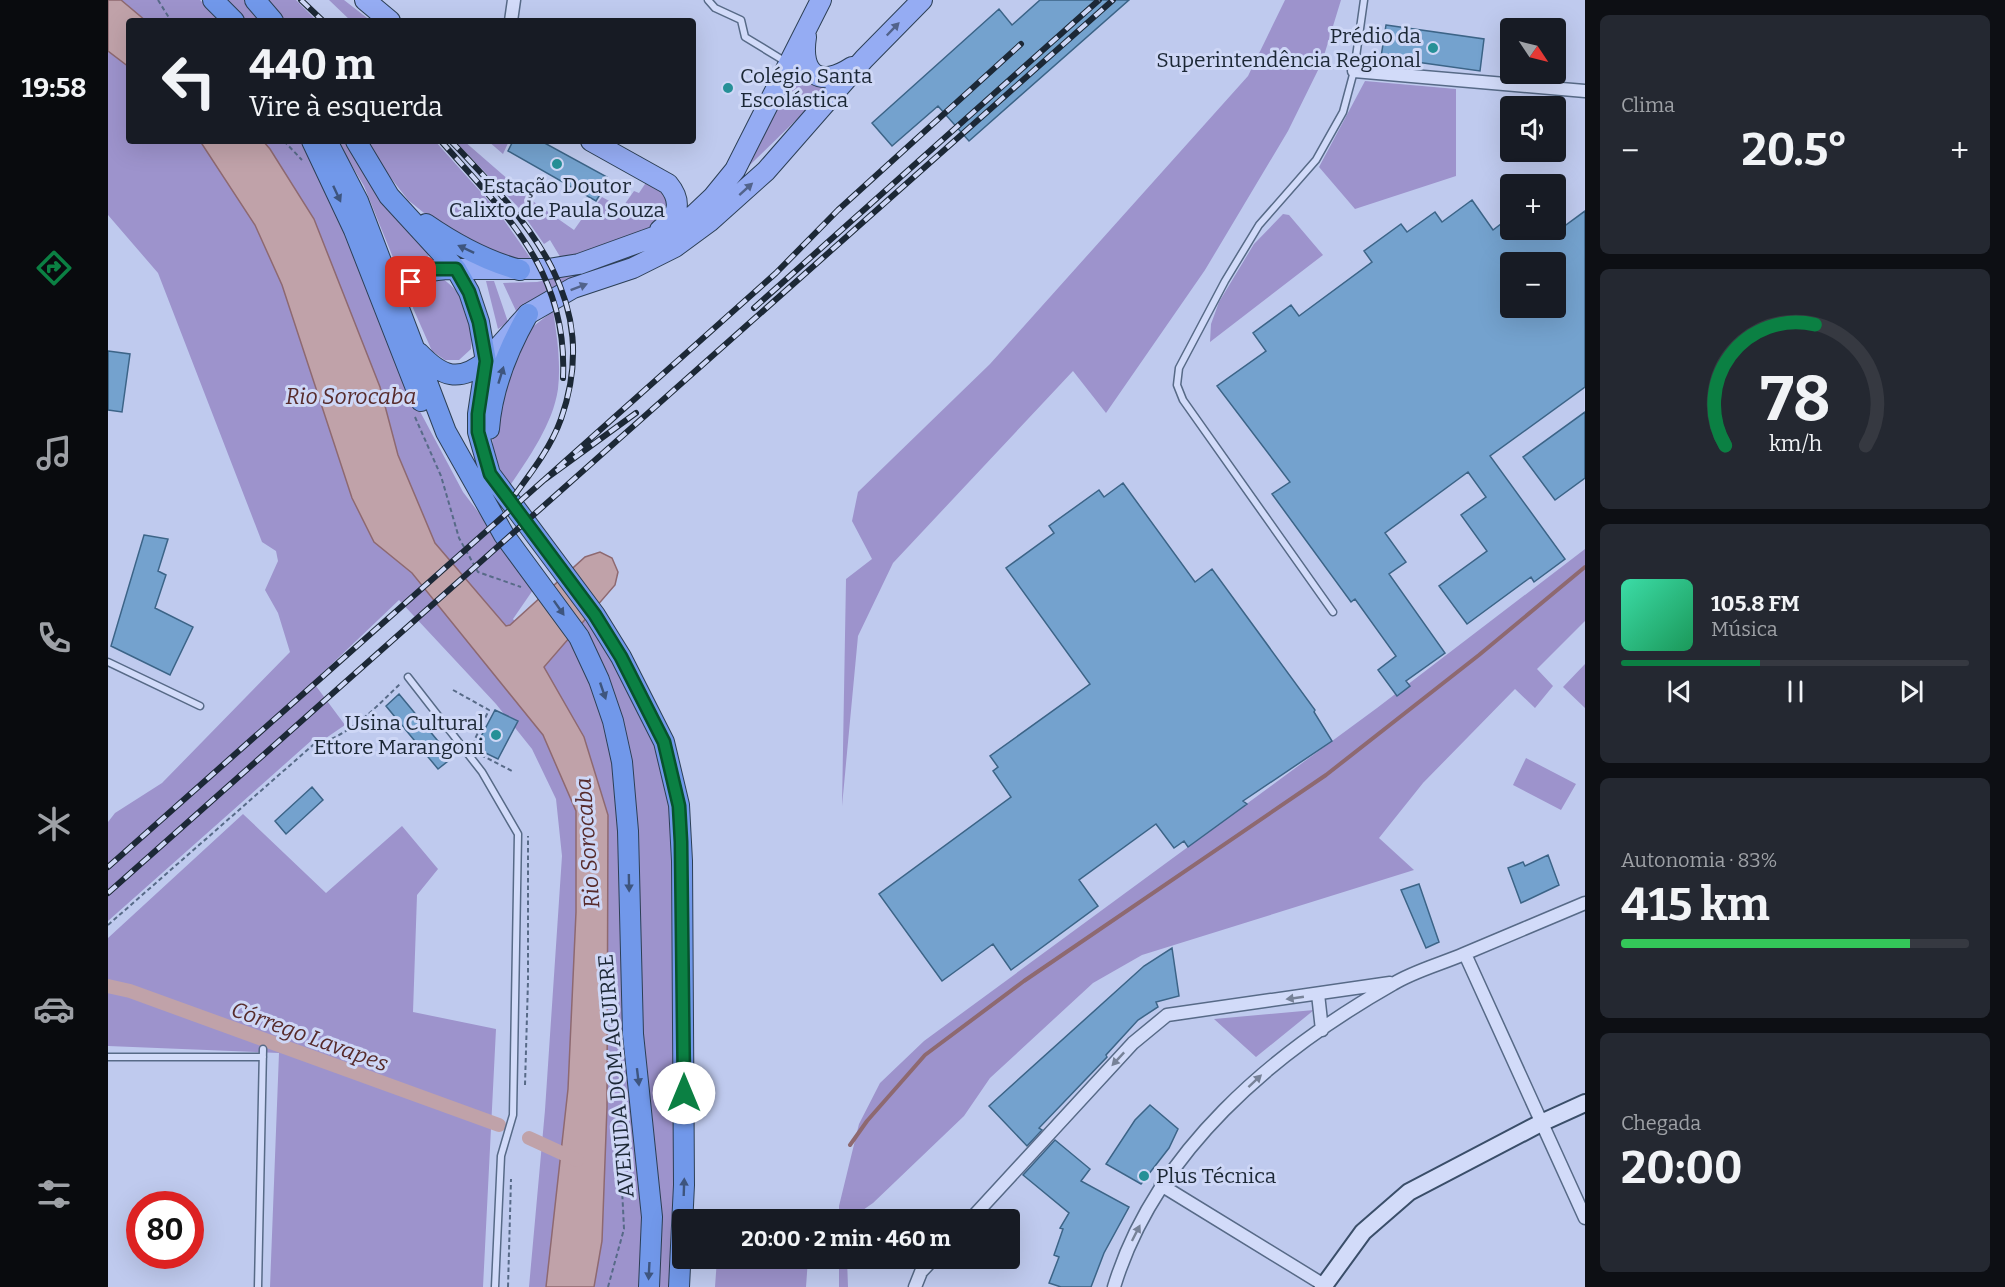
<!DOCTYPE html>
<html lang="pt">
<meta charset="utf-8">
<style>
body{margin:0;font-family:Bitter,serif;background:#242831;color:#f1f3f6;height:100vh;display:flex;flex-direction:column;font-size:22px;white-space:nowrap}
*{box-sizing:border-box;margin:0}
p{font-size:20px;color:#9ea1a6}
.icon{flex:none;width:33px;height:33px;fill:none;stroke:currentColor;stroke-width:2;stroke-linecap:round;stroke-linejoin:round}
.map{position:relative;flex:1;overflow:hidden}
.details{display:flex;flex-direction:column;gap:15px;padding:15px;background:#0d0f14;width:420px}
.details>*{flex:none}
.top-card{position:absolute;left:18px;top:18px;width:570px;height:126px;border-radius:6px;box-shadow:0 6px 24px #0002;background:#171b24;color:#f1f3f6;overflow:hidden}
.needle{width:39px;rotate:125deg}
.tools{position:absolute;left:1392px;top:18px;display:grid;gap:12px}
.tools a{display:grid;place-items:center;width:66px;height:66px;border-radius:6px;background:#171b24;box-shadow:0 6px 24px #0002;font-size:30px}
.speed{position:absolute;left:18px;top:1191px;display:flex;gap:12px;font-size:30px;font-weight:700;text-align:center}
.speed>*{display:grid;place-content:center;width:78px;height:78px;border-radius:50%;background:#171b24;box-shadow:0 6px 24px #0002;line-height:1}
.speed .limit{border:9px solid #d22;background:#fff;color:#111}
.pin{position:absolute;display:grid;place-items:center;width:51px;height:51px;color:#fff;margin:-26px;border-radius:12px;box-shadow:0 3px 9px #0006}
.me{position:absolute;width:66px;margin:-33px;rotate:0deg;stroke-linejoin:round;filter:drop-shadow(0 0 4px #0008)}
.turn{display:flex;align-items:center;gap:21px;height:126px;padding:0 24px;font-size:27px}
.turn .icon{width:78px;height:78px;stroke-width:2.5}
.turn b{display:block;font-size:42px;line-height:51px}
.big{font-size:45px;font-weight:700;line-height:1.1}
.details .card{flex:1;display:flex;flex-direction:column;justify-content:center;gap:9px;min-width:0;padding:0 21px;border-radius:9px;background:#242831}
.details .dial{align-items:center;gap:0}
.dial svg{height:156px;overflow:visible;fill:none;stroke:#363941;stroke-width:7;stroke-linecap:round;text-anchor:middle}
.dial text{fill:#f1f3f6;stroke:none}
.song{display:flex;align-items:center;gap:18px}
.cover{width:72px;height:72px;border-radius:9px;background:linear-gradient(135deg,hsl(160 70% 55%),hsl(150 70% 35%))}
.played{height:6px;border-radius:3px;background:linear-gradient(90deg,#0b8043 40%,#363941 40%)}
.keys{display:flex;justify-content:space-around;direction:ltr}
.heat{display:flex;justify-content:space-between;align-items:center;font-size:33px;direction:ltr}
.charge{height:9px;border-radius:4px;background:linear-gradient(90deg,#34c759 83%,#363941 0)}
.trip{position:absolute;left:564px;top:1209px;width:348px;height:60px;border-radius:6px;background:#171b24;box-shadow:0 6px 24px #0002;font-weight:700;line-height:60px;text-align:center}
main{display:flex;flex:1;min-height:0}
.dock{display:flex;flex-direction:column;width:108px;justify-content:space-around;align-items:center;background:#090b0e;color:#9ea1a6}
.dock .icon{width:42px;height:42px}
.dock .selected{color:#0b8043}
.dock b{font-size:27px;color:#f1f3f6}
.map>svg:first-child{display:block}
.green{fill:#9d93cc}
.water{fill:#c0a2a9;stroke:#8e6970;stroke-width:1.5}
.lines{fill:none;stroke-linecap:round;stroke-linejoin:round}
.stream{stroke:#8e6970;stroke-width:4}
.canal{stroke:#c0a2a9;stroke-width:14}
.building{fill:#74a2ce;stroke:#3c6487;stroke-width:1.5;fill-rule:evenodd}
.service-casing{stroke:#576a87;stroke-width:9}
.minor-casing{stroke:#576a87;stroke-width:15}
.secondary-casing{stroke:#3a4e69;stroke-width:20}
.primary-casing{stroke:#2c3f55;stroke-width:22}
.trunk-casing{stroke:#2c3f55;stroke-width:22}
.path{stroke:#576a87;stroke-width:2;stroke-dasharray:4.5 3;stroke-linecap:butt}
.service{stroke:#d2dbf9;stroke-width:6}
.minor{stroke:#d2dbf9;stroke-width:12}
.secondary{stroke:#d2dbf9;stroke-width:16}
.primary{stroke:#95acf3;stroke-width:20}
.trunk{stroke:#7198ea;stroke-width:20}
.rail-casing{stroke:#1c2836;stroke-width:6}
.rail{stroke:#ced7f6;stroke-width:4;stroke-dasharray:11;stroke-linecap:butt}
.oneway{fill:#52638b}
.oneway2{fill:#3e557e}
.oneway3{fill:#778298}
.route-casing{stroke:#07532c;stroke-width:15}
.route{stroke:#0b8043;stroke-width:10}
.poi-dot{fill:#269097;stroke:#ced7f6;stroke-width:2}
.labels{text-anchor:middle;stroke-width:6;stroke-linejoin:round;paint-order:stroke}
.poi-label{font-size:21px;fill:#1c2836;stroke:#ced7f6;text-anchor:end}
.street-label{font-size:21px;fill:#1c2836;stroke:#ced7f6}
.water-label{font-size:22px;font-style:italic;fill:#572b2b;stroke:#ced7f6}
</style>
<main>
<nav class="dock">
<b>19:58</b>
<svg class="icon selected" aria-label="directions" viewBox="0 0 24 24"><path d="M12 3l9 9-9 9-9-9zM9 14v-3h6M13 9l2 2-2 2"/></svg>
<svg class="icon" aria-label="music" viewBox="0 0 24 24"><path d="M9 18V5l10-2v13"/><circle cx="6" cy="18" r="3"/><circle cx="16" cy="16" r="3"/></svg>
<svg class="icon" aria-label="phone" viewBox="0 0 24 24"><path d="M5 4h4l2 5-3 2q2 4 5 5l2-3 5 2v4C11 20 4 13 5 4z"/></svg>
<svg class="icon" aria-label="climate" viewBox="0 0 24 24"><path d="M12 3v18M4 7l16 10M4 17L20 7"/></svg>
<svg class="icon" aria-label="car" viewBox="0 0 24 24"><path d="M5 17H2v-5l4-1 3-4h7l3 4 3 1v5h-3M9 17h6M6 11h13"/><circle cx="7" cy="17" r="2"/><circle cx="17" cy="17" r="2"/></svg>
<svg class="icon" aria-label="filters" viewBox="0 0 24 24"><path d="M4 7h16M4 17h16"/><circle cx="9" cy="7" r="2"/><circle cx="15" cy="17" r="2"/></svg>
</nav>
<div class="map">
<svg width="1477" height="1287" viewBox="0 0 1477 1287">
<rect width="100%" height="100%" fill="#bfcaee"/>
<path class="green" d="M0 0H92L114 21H21V141H199L308 404 355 492 427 587 405 619 439 662 462 636 491 703 506 758 537 1233 532 1287H421L437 1110 454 856 448 799 424 749 388 704 291 600 205 682 237 725 218 738 204 740 0 921V822L7 813 54 783 182 652 170 613 157 590 170 561 168 551 154 542 50 273 0 215Z
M115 0H137L156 21H137Z
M156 0H188L209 21H174Z
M221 0H236L263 21H243Z
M1177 0H1233L1214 62 1180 131 1097 270 998 413 965 371 785 563 750 636 734 806 738 579 764 559 744 521 750 492 882 364 1140 76Z
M686 66 708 86 725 84 606 200Z
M1257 81 1348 89V176L1247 209 1211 167Z
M229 141H236C260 182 283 217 319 249L322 252 320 257 300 266 293 259 286 260 256 186Z
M259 141H327L389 210 428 266 355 242 326 221 300 200 279 173Z
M347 141H356L426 202 466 230 485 203 488 205 494 197 514 208 526 191 531 193 541 178C605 224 485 249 454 260L442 240 436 244 410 207Z
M380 141H401L395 154Z
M1175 214 1181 215 1215 255 1102 342 1103 324 1111 302 1146 244Z
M495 268 421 302 409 313 395 283 429 282Z
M330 276C357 291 366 319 363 349L351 360H337L324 351 305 308V293L314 280Z
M378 281H386L400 322 390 329Z
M445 311C449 336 453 362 450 389 445 424 420 459 401 487L385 455 384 434 388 409 418 332Z
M1477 549V621L1429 669 1445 686 1427 708 1407 689 1315 783 1271 838 1306 870 1034 955 985 983 882 1078 856 1116 765 1203 742 1219 731 1220V1206L751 1124 772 1083 816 1041 1269 708Z
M479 617C511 663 539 716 554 771 562 802 564 835 568 867V1186L563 1287H549L551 1192 532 1034 529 826 471 625Z
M1477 664V708L1455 687Z
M1418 758 1468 784 1453 810 1405 785Z
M135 814 218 893 294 826 330 869 309 895 305 1012 388 1029 375 1287H162L171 1053 0 1046V938Z
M1206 1010 1148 1057 1106 1019Z
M609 1259H700L698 1287H607Z
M731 1259H739L740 1287H731Z"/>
<path class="water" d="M0 0H13L38 21H21V67L0 51Z
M92 141H155L162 149 206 219 272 387 290 455 327 543 398 626 402 625 477 557 492 552 504 558 510 572 507 585 436 667 476 737 500 815 499 1107 494 1241 486 1287H438L460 1089 468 912V811L435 735 304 573 266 542 244 498 174 285 147 225Z"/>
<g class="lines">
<path class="stream" d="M742 1145 759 1121 817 1055 916 981 1218 775 1371 655 1477 567"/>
<path class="canal" d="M0 986 22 991 391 1125
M421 1138 469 1160"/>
</g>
<path class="building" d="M932 0H1021L861 141 830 106 784 146 764 123 891 9 904 25Z
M1278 25 1376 39 1372 71 1273 57Z
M405 141H433L499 177 493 193 488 201 400 151Z
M1364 200 1385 230 1402 217V230H1451L1477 211V387L1382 456 1457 559 1426 582 1423 577 1359 624 1331 586 1379 551 1353 515 1378 497 1360 472 1277 533 1298 562 1281 574 1337 653 1298 681 1302 686 1289 696 1270 670 1288 656 1247 599 1243 602 1164 494 1182 482 1109 386 1158 351 1145 333 1183 305 1191 316 1264 262 1256 251 1293 224 1299 232 1327 212 1334 222ZM1402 262H1448V308H1402Z
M0 351 22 354 14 412 0 410Z
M1477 412V478L1447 500 1415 457Z
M1015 483 1087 582 1104 569 1207 710 1206 712 1224 741 1135 801 1139 804 1080 847 1076 841 1066 848 1048 824 971 880 990 906 903 970 885 944 834 981 771 894 903 797 885 771 890 767 882 756 982 684 898 568 946 533 941 526 991 490 996 497Z
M36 535 60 539 50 571 58 575 47 608 85 627 62 675 3 646Z
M291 694 344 758 330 769 278 706Z
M387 710 410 721 390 759 367 748Z
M204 787 215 800 178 834 167 821Z
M1440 855 1451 885 1413 903 1400 868 1415 862 1417 866Z
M1311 884 1331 942 1318 948 1293 890Z
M1064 948 1071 996 1048 1002 1050 1007 1030 1020 998 1055 999 1057 931 1128 934 1130 919 1146 881 1106 1036 966Z
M1042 1105 1070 1129 1061 1148 1033 1184 998 1164 1027 1120Z
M947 1140 982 1169 973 1181 1021 1207 996 1253 983 1287H953L941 1283 951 1257 946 1255 955 1229 952 1228 961 1213 915 1175Z"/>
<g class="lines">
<g class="service-casing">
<path id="service" d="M600 0 607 8 633 20 637 37 678 62
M1225 612 1075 400 1069 385 1071 368 1117 281 1151 225 1208 160 1235 112 1246 71 1256 0
M0 662 92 706
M300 677 374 772 410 834 405 1115 393 1156 387 1287
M0 1057H155
M150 1287 155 1049"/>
</g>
<g class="minor-casing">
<path id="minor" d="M403 21 406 0
M1246 71 1477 91
M1357 954 1477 1218
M1210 994 1214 1030
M1053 1185 1216 1285
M862 1220 1025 1043 1059 1015 1282 983
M807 1287 813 1272 826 1258
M1006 1287C1047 1152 1165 1052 1285 984 1306 971 1333 964 1356 954 1396 937 1437 920 1477 903"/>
</g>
<g class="secondary-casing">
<path id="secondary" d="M1215 1287 1255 1232 1301 1192 1433 1123 1477 1103"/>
</g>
<g class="primary-casing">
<path id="primary" d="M257 0 282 21
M698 37C692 75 712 88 744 67
M483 141 560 184C575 202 570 217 552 230
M348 269H440L471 264 554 234 586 215 605 197 627 170 713 0
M378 361 420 314 465 288 525 268 567 247 601 222 658 171 756 59 814 0"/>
</g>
<g class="trunk-casing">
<path id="trunk" d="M105 0 126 21
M147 0 165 21
M204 141 246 230 313 401
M219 141 250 201 338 432 396 535 471 637 491 680 505 721 514 762 520 831 525 1034 544 1217 541 1287
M248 141 281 196 348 269 361 292 371 322 378 361 370 414V432L382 474 487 615 513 657 556 742 571 805 574 861 576 1185 571 1287
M318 224C347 244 378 261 412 270
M290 306C305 274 313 269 348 269
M311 353C334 377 351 383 378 361
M381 429C384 389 400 349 420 314"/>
</g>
<path class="path" d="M50 0 63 21
M176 141 194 160
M307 417 333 476 351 538 370 572 413 587
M345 690 381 710 364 745
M373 755 406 772
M0 925 205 745C241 737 267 708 293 683
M417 1085 420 981V836
M400 1287 403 1179
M500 1287 516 1229 514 1188 521 1168 520 1156"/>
<use href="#service" class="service"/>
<use href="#minor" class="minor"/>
<use href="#secondary" class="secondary"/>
<use href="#primary" class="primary"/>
<use href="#trunk" class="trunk"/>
<g class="rail-casing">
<path id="rail" d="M193 0 215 21
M333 141C398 215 460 271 455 378
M343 141C420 222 495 299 453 419 442 450 419 478 400 504
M646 308 991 0
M528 413 436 480 668 273 730 210 913 44
M0 867 436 480
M0 893 1005 0"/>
</g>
<use href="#rail" class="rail"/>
</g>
<defs><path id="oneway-solid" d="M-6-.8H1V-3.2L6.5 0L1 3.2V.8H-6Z" transform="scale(1.5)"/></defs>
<g class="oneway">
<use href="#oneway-solid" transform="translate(785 29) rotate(-46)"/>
<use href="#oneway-solid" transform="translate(638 189) rotate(-42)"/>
<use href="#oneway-solid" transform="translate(471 287) rotate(-21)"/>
</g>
<g class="oneway2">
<use href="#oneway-solid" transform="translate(229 194) rotate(65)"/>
<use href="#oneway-solid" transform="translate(358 249) rotate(-155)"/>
<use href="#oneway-solid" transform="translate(393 375) rotate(-73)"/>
<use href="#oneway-solid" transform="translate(451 608) rotate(55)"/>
<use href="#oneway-solid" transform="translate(495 691) rotate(71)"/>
<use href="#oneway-solid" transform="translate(521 883) rotate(89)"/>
<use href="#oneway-solid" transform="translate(530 1077) rotate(83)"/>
<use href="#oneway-solid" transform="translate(576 1187) rotate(-88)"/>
<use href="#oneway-solid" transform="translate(541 1271) rotate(93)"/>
</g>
<g class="oneway3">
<use href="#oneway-solid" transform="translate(1187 998) rotate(172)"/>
<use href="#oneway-solid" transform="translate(1010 1059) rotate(133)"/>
<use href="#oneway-solid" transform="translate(1147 1081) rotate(-43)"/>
<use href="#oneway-solid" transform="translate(1028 1233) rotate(-63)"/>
</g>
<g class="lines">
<g class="route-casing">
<path id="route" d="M303 282 321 269H348L361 292 371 322 378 361 370 414V432L382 474 487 615 513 657 556 742 571 806 573 842 576 1093"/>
</g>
<use href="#route" class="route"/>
</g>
<g class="poi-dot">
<circle cx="1325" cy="48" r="6"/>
<circle cx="620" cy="88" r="6"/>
<circle cx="449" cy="164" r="6"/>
<circle cx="388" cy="735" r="6"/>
<circle cx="1036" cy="1176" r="6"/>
</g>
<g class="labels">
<g class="poi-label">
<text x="1313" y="43">Prédio da<tspan x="1313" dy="24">Superintendência Regional</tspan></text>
<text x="632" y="83" text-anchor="start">Colégio Santa<tspan x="632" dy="24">Escolástica</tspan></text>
<text x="449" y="193" text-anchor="middle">Estação Doutor<tspan x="449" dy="24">Calixto de Paula Souza</tspan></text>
<text x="376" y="730">Usina Cultural<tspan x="376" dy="24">Ettore Marangoni</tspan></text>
<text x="1048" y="1183" text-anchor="start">Plus Técnica</text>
</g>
<g class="street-label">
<text transform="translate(508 1076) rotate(-95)" y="7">AVENIDA DOM AGUIRRE</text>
</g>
<g class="water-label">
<text x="243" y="404">Rio Sorocaba</text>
<text transform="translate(479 843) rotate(-94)" y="8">Rio Sorocaba</text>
<text transform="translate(202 1036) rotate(20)" y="8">Córrego Lavapes</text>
</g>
</g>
</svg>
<div class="tools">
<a><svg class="needle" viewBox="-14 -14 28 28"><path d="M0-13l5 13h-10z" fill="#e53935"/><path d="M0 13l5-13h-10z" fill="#9ea1a6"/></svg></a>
<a><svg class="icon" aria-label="sound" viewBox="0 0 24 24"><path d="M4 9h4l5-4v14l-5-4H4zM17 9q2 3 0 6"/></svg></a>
<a>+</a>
<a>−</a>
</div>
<div class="speed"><div class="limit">80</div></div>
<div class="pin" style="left:303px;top:282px;background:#d93025"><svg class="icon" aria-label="arrive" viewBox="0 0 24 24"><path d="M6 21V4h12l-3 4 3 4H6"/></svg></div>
<svg class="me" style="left:576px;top:1093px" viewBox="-20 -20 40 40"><circle r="19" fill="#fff"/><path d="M0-13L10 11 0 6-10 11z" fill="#0b8043"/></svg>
<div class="trip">20:00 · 2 min · 460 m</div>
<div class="top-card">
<div class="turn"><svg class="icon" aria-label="left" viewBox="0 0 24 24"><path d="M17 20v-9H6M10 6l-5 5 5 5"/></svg><div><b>440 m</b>Vire à esquerda</div></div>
</div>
</div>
<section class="details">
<div class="card"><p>Clima</p>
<div class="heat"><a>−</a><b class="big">20.5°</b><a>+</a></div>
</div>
<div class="card dial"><svg viewBox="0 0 100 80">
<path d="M14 69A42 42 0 1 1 86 69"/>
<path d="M14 69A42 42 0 0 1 60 7" stroke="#0b8043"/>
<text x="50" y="56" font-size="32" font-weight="700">78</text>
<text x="50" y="72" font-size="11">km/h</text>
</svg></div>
<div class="card">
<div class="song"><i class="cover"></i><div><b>105.8 FM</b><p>Música</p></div></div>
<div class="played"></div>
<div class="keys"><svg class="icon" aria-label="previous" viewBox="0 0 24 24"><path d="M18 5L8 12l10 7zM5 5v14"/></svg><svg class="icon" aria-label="pause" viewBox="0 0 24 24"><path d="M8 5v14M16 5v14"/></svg><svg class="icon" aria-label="next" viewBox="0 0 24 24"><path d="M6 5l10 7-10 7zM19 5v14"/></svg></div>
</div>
<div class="card"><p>Autonomia · 83%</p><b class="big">415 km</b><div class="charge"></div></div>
<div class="card"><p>Chegada</p><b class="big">20:00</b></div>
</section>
</main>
